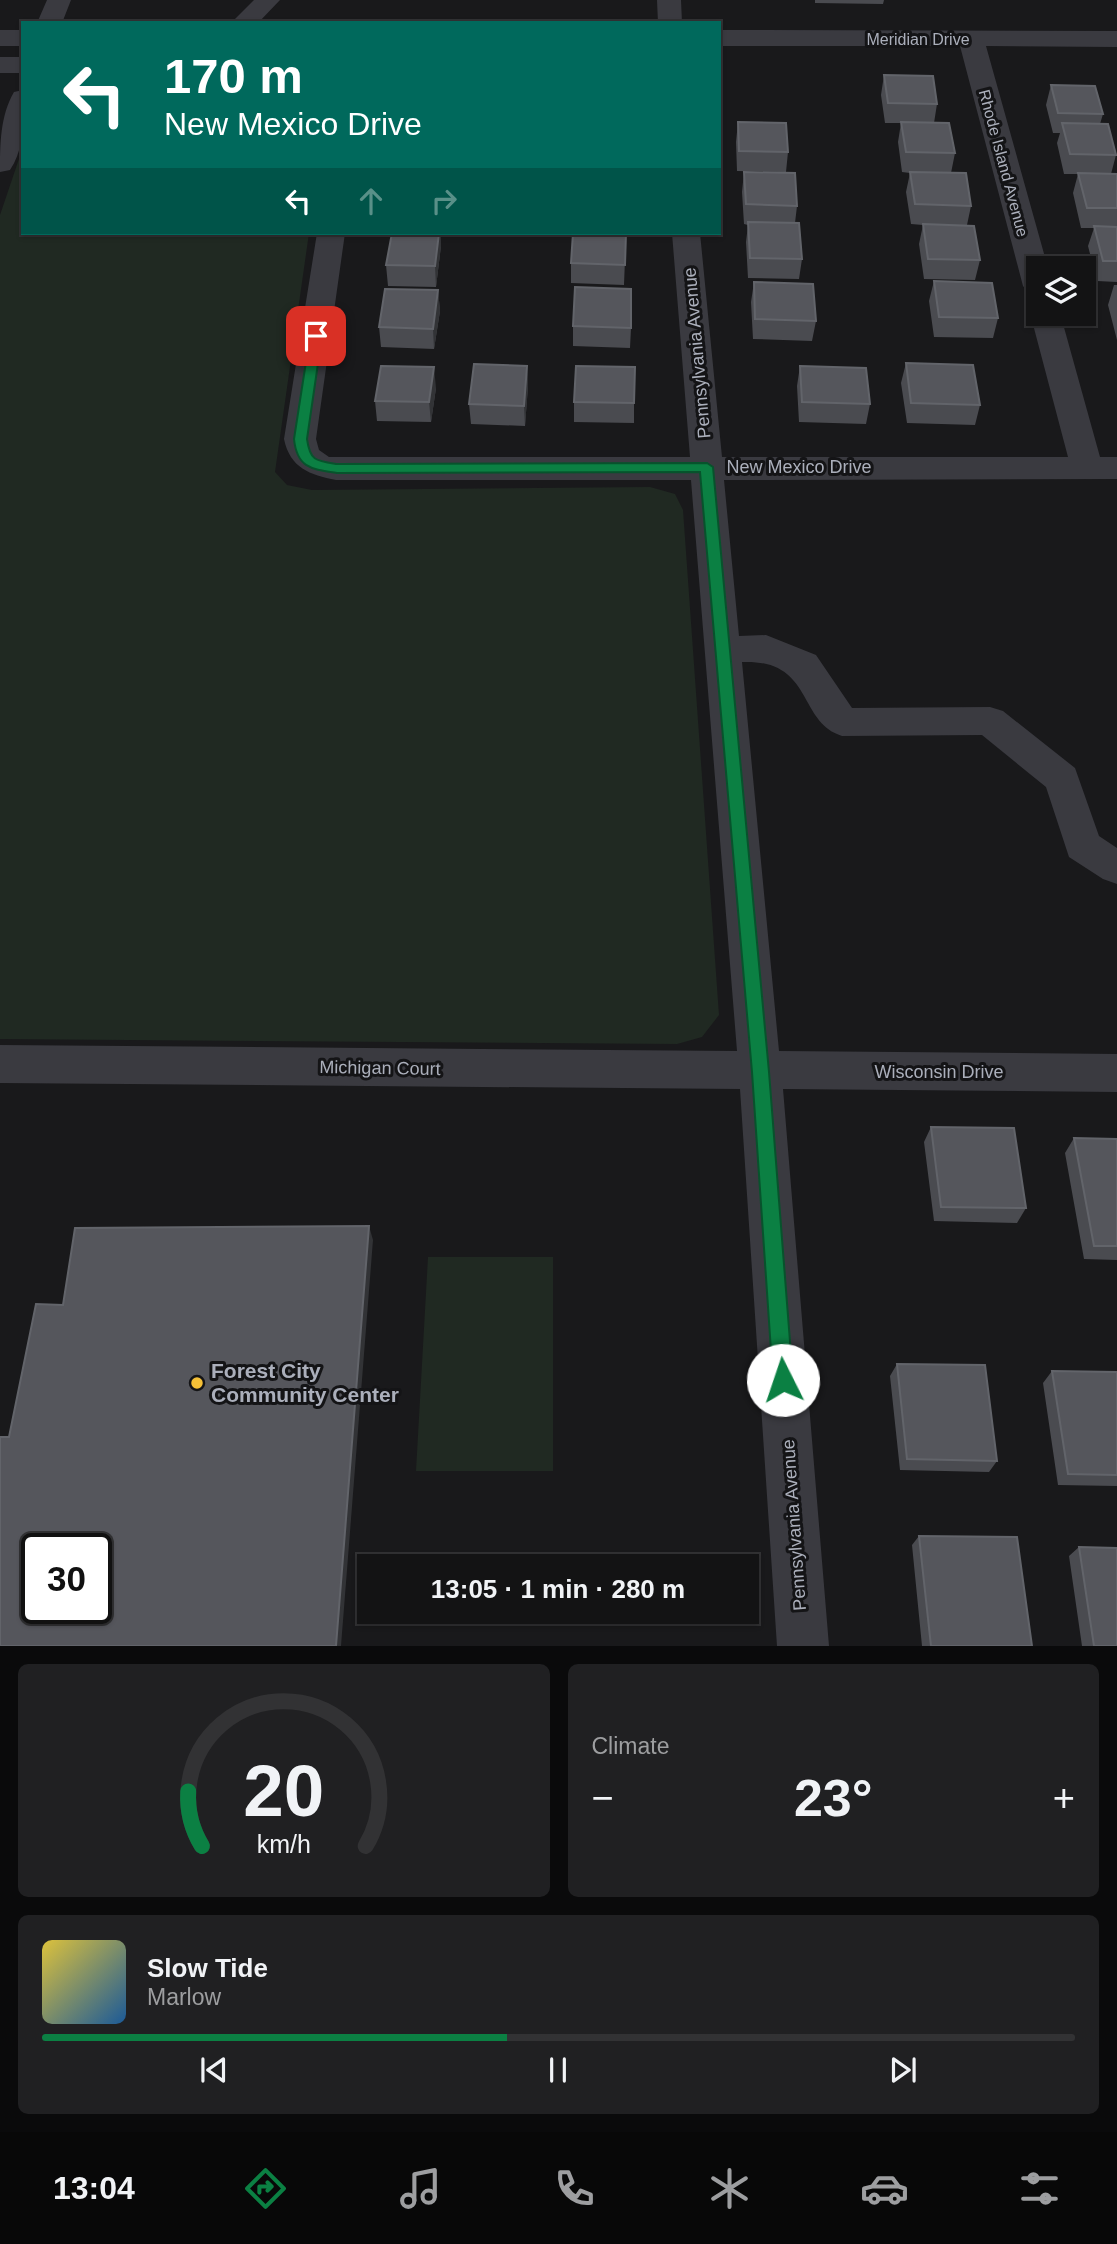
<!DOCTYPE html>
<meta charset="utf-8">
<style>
body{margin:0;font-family:Helvetica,sans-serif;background:#202022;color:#f1f3f6;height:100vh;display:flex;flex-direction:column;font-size:26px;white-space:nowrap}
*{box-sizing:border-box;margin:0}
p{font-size:23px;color:#9d9ea0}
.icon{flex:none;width:38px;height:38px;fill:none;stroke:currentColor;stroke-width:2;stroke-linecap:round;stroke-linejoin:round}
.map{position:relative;height:1646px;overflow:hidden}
.drawer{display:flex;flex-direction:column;gap:18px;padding:18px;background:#0a0a0b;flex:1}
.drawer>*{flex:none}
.hud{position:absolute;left:21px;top:21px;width:700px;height:214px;border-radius:0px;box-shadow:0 2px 5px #0004,0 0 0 2px #323234;background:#00695c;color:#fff;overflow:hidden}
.tools{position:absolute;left:1026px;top:256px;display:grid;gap:14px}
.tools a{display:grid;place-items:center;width:70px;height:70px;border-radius:0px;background:#131314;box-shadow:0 2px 5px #0004,0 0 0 2px #323234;font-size:35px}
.speed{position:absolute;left:21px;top:1533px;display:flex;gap:14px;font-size:35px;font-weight:700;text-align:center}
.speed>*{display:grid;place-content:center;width:91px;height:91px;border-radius:50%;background:#131314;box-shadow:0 2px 5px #0004,0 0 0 2px #323234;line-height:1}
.speed .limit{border:4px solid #111;border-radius:10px;background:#fff;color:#111}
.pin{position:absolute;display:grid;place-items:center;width:60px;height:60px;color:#fff;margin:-30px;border-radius:14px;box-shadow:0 4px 10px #0006}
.me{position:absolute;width:77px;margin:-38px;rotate:356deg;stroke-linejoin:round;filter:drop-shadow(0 0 5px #0008)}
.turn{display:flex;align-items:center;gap:24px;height:147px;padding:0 28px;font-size:32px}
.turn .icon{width:91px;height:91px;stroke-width:2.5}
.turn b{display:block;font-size:49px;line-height:60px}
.lanes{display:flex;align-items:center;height:66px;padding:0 28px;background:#0003;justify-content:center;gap:35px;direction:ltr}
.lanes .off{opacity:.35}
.big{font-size:52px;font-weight:600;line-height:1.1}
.drawer .card{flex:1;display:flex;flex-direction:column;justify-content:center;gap:10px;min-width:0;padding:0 24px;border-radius:10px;background:#202022}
.drawer .dial{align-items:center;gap:0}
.dial svg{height:182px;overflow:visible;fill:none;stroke:#323234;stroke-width:7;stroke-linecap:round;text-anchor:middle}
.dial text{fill:#f1f3f6;stroke:none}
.song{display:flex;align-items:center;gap:21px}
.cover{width:84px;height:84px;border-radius:10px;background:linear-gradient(135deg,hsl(50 70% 55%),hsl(210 70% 35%))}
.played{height:7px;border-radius:4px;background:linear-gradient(90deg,#0b8043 45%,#323234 45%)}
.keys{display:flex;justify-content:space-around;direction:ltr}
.heat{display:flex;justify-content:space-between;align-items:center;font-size:38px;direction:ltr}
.drawer .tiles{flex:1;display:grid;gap:18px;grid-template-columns:1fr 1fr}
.card:last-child{grid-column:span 2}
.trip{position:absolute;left:357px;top:1554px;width:402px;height:70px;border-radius:0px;background:#131314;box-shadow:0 2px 5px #0004,0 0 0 2px #323234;font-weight:600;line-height:70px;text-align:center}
.tabs{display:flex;height:112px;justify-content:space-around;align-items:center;background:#080808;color:#9d9ea0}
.tabs .icon{width:49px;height:49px}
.tabs .selected{color:#0b8043}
.tabs b{font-size:32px;color:#f1f3f6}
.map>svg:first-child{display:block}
.green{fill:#202922}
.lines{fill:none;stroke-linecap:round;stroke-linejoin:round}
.minor{fill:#3a3a40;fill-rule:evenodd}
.wall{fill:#4a4b50}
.shaded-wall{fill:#323336}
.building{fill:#55565c;stroke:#62646a;stroke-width:2;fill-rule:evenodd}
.route{fill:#0b8043;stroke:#07532c;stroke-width:2}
.poi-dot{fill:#f5c037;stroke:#141416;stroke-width:2.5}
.labels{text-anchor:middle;stroke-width:6;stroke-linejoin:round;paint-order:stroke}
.far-street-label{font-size:16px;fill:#abafbb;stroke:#141416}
.street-label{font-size:18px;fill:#abafbb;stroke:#141416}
.near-poi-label{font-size:21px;font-weight:bold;fill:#abafbb;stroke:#141416;text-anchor:start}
</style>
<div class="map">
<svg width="1117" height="1646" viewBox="0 0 1117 1646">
<rect width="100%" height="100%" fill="#19191b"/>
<path class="green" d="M23 147V233H309L275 472 287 485 312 490 650 487 675 494 683 510 719 1015 702 1037 677 1044 0 1039V215Z
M428 1257H553V1471H416Z"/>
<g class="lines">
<path class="minor" d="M47 0H71L62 23H37Z
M254 0H280L258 23H231Z
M657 0H681L682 23H658Z
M0 30H23V46H0Z
M719 30 1117 31V47L986 46 1048 268H1038V295L1028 292 1023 286 960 46H719Z
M0 57H23V73H0Z
M23 90C23 117 26 146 10 170L0 172C0 145 0 116 14 92Z
M317 233H345L316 439 319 450 329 457H690L672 233H700L722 457H1068L1030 313 1038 306V313H1060L1100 457H1117V479L724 480 739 636 766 635 816 655 852 708 990 707 1003 711 1075 768 1099 836 1117 848V884L1103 879 1069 857 1046 787 982 735 842 736C797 722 814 659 742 662L779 1051 1117 1054V1092L783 1089 829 1646H777L740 1089 0 1083V1045L737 1051 691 480H336C310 475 290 468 284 439Z"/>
</g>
<path class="wall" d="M815 0H884L883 4 815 3Z
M884 75 937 104 934 123 955 153 951 173 971 206 967 225 980 260 975 280 924 279 919 244 923 225 911 224 906 192 910 173 902 172 898 142 901 123H885L881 95Z
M1051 85 1103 114 1100 124 1116 155 1111 174H1117V282L1097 281 1088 246 1094 228H1081L1073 193 1078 174H1064L1057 143 1060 133H1053L1046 105Z
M738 122 788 152 786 172 737 171 736 142Z
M744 172 797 206 795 223 802 259 799 279 748 278 746 242 748 225 744 224 742 192Z
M392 233H441V246L436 287 388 286 386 265Z
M626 233 624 285 571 283V263Z
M934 281 998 318 993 338 934 337 929 301Z
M754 282 816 321 812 341 753 339 751 302Z
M1114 285H1117V340L1108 305Z
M438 290 440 311 434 349 381 347 379 327Z
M573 326 631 328 630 348 573 346Z
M906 363 980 405 975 425 907 423 901 383Z
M527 366 528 386 525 426 471 424 469 404Z
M800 366 870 404 866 424 799 422 797 386Z
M436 388 431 422 377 421 375 401Z
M574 402 634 403V423L574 422Z
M931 1127 1026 1208 1017 1223 934 1221 924 1142Z
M1074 1138 1117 1139V1260L1084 1259 1065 1153Z
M897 1364 997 1461 989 1472 900 1470 890 1376Z
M1052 1371 1117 1372V1486L1058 1485 1043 1383Z
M919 1536 1032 1646H922L912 1545Z
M1079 1547 1117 1646H1082L1069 1556Z"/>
<path class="shaded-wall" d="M439 233H441V246L436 287 435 266Z
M438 290 440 311 434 349 433 329Z
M527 366 528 386 525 426 524 406Z
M434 367 436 388 431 422 429 402Z
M369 1226 373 1240 341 1646H336Z"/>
<path class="building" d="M884 75 933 76 937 104 888 103Z
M1051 85 1095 86 1103 114 1058 113Z
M738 122 786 123 788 152 739 151Z
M901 122 949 123 955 153 906 152Z
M1062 123 1108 124 1116 155 1070 154Z
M744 172 795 173 797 206 746 204Z
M910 172 966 173 971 206 915 204Z
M1078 173 1117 174V208H1087Z
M748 222 799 223 802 259 750 258Z
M923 224 974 226 980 260 928 259Z
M1094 226 1117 227V261H1103Z
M392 233H439L435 266 386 265Z
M573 233H626L625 265 571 263Z
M934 281 992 283 998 318 939 317Z
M754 282 813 284 816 321 755 319Z
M575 287 631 289V328L573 326Z
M385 289 438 290 433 329 379 327Z
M906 363 973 365 980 405 911 403Z
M474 364 527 366 524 406 469 404Z
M381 366 434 367 429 402 375 401Z
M576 366 635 367 634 403 574 402Z
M800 366 866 368 870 404 802 402Z
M931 1127 1014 1128 1026 1208 941 1207Z
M1074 1138 1117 1139V1246H1094Z
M369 1226 336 1646H0V1437H9L36 1304 63 1305 75 1228ZM37 1549H96V1608H37Z
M897 1364 985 1365 997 1461 907 1459Z
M1052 1371 1117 1372V1475L1068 1474Z
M919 1536 1017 1537 1032 1646H931Z
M1079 1547 1117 1548V1646H1094Z"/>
<path class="route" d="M316 332 322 336 307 439C310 461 316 461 337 464L707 463 713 467 769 1072 793 1380 790 1387 783 1389 776 1387 773 1380 752 1072 700 472 337 473C311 469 297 468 294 439L310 336Z"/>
<circle class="poi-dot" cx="197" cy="1383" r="7"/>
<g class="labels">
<g class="far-street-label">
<text x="918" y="45">Meridian Drive</text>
<text transform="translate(1004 163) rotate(75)" y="6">Rhode Island Avenue</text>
</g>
<g class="street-label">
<text transform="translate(697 353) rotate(-95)" y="6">Pennsylvania Avenue</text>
<text x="799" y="473">New Mexico Drive</text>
<text transform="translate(380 1068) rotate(1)" y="6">Michigan Court</text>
<text x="939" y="1078">Wisconsin Drive</text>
<text transform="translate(794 1525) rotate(-94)" y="6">Pennsylvania Avenue</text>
</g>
<g class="near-poi-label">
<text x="211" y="1378">Forest City<tspan x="211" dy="24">Community Center</tspan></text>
</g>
</g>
</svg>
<div class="tools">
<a><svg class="icon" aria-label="layers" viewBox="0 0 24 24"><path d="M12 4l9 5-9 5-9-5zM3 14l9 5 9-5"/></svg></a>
</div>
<div class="speed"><div class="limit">30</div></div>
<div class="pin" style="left:316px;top:336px;background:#d93025"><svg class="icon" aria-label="arrive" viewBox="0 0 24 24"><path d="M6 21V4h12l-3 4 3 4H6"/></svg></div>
<svg class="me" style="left:783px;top:1380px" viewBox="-20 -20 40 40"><circle r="19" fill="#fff"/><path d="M0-13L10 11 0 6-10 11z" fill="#0b8043"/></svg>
<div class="trip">13:05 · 1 min · 280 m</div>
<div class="hud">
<div class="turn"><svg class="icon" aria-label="left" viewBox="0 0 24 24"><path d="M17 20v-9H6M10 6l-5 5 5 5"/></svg><div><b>170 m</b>New Mexico Drive</div></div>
<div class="lanes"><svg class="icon" aria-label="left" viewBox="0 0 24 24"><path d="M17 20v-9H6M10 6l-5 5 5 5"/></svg><svg class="icon off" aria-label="ahead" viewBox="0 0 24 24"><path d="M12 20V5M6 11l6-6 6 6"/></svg><svg class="icon off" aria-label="right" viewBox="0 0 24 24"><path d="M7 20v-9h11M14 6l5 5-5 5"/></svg></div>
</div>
</div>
<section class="drawer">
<div class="tiles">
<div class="card dial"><svg viewBox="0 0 100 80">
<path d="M14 69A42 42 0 1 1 86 69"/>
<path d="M14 69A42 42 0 0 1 8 45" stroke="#0b8043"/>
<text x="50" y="56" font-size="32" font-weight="700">20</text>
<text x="50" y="72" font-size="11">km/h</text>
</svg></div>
<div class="card"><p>Climate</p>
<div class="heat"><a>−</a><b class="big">23°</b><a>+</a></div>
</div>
<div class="card">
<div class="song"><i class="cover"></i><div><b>Slow Tide</b><p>Marlow</p></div></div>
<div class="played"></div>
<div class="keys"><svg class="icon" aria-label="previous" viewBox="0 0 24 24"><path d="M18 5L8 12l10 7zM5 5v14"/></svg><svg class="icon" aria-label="pause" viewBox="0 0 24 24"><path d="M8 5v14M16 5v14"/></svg><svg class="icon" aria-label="next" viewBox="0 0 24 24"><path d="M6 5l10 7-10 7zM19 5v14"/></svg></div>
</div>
</div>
</section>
<nav class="tabs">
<b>13:04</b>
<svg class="icon selected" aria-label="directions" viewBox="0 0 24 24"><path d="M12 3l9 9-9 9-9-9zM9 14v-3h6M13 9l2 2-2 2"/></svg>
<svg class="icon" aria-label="music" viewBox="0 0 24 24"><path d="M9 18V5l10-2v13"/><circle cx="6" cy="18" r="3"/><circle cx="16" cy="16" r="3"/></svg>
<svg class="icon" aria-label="phone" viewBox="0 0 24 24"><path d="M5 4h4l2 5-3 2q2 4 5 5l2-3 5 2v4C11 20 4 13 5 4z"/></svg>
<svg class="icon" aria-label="climate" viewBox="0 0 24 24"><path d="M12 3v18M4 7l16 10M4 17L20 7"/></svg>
<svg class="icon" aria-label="car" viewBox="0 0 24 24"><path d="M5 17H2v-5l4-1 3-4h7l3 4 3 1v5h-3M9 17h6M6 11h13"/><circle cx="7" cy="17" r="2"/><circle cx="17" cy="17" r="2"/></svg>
<svg class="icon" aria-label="filters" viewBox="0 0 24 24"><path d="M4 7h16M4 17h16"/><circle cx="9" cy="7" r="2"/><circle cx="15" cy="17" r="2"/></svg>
</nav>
